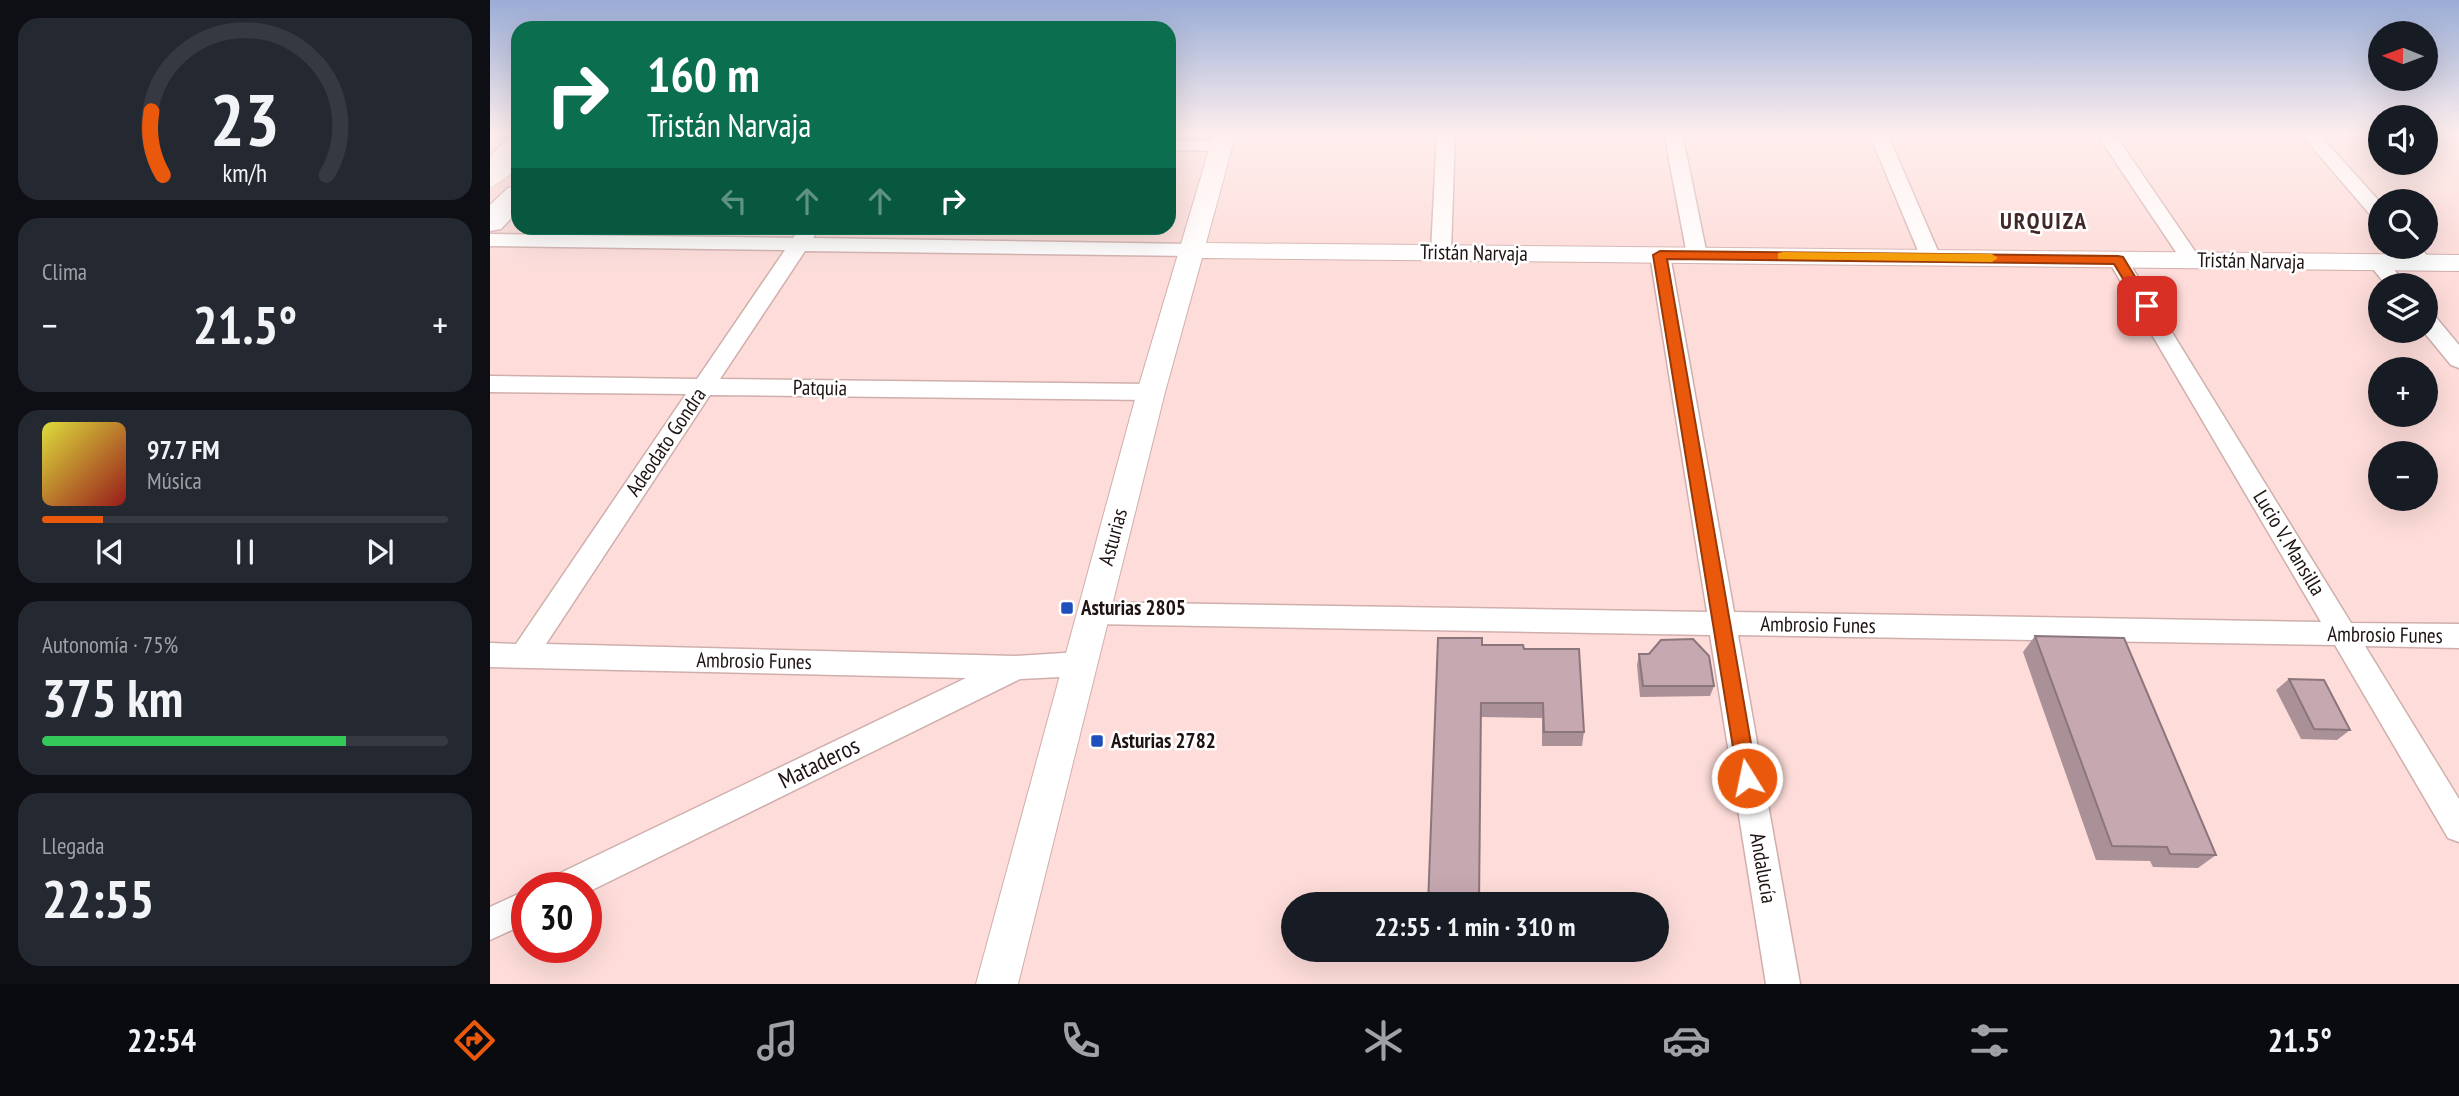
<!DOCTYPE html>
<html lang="es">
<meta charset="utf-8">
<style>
body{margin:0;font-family:"PT Sans Narrow",sans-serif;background:#242831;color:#f1f3f6;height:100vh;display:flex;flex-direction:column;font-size:26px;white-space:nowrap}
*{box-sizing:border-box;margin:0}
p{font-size:23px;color:#9ea1a6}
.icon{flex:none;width:38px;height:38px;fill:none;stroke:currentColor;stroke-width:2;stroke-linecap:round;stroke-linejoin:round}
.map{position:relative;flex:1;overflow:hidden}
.drawer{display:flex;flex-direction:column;gap:18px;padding:18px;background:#0d0f14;width:490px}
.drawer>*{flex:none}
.guide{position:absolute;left:21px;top:21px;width:665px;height:214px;border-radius:21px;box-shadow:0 7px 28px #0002;background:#0b6e4f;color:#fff;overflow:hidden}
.needle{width:46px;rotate:271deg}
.controls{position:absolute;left:1878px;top:21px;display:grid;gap:14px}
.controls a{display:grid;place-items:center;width:70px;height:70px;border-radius:50%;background:#171b24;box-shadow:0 7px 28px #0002;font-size:35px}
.speed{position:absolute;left:21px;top:872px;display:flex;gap:14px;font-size:35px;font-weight:700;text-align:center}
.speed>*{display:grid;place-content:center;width:91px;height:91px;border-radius:50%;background:#171b24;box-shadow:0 7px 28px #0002;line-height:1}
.speed .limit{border:10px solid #d22;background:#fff;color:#111}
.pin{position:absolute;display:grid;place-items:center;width:60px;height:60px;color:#fff;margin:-30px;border-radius:14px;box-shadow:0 4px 10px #0006}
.me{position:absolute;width:77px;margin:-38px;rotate:350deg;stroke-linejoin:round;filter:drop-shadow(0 0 5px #0008)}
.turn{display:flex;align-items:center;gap:24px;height:147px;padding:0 21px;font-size:32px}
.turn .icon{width:91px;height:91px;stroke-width:2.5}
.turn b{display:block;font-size:49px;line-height:60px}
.lanes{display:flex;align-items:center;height:66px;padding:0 21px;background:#0003;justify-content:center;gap:35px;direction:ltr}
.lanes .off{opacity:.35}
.big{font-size:52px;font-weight:800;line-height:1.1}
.drawer .widget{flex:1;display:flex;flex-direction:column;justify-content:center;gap:10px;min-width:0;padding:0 24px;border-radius:21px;background:#242831}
.drawer .dial{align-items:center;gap:0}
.dial svg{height:182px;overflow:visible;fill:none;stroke:#363941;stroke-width:7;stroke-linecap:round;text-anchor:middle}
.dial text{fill:#f1f3f6;stroke:none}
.song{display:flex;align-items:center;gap:21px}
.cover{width:84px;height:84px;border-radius:10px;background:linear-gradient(135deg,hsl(60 70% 55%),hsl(0 70% 35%))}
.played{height:7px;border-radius:4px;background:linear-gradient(90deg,#ea580c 15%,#363941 15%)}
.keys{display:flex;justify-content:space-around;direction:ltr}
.heat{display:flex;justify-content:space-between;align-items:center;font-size:38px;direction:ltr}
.charge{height:10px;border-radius:5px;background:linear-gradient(90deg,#34c759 75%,#363941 0)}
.trip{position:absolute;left:791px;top:892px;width:388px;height:70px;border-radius:35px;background:#171b24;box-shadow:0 7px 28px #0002;font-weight:800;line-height:70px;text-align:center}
.menu{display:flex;height:112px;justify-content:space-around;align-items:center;background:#090b0e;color:#9ea1a6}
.menu .icon{width:49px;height:49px}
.menu .active{color:#ea580c}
.menu b{font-size:32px;color:#f1f3f6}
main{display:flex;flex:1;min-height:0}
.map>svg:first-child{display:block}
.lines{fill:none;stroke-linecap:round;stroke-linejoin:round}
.service-casing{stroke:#cfafac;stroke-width:11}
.minor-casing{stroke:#cfafac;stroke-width:3}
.tertiary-casing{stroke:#cfafac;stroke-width:2}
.primary-casing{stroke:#cfafac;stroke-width:3}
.service{stroke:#fff;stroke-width:10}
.minor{fill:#fff;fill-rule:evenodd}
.tertiary{fill:#fff;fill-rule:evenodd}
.primary{fill:#fff;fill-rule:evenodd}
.wall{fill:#aa9097}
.building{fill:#c6a8b0;stroke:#8b767b;stroke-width:2}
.route{fill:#ea580c;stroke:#983908;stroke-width:2}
.slow{fill:#f59e0b}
.poi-dot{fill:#1e4fbc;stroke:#fff;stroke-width:2.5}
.labels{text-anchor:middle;stroke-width:5;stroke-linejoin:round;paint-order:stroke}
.street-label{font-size:21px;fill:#1f1413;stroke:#fff}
.poi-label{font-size:21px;font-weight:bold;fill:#1f1413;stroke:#fff;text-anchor:start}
.far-district-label{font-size:23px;font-weight:bold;letter-spacing:2px;fill:#412927;stroke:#fff}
.near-street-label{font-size:24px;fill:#1f1413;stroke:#fff}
</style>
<main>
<section class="drawer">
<div class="widget dial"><svg viewBox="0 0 100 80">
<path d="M14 69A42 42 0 1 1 86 69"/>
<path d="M14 69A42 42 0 0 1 9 41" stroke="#ea580c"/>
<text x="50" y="56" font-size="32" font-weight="700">23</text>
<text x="50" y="72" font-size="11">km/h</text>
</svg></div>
<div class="widget"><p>Clima</p>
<div class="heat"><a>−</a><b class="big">21.5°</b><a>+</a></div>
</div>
<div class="widget">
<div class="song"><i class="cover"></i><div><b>97.7 FM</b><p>Música</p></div></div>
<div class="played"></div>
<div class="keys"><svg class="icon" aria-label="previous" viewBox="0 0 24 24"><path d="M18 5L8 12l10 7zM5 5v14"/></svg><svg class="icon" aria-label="pause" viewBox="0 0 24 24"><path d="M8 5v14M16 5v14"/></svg><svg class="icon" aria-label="next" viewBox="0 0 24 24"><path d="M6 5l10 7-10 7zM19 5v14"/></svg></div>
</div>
<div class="widget"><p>Autonomía · 75%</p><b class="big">375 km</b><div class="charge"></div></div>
<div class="widget"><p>Llegada</p><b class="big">22:55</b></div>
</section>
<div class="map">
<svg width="1969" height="984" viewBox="0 0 1969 984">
<rect width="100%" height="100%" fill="#fddcd9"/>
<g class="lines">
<g class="service-casing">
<path id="service" d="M0 182 28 163"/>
</g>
<g class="minor-casing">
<path id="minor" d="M947 133H965L961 252 958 256H944L941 252Z
M1174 133H1192L1217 255 1214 259H1200L1197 255Z
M1379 133H1397L1451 258 1448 262H1434L1431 258Z
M1606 133H1624L1711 260 1708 264H1694Z
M1810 133H1828L1890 202V220L1883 218Z
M679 140 731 141 740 146 731 151 679 150Z
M315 229 322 231 325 235 323 238 701 244 708 246 711 250 708 254 701 256 315 251 230 379 661 384 669 386 672 392 669 398 661 400 220 395 56 644 525 656 590 652 600 655 604 664 600 673 590 676 530 679 96 893V887H59L64 876 476 678 0 667V643L26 644 196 394 0 392V376L207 379 295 250 0 246V234L303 238 308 231Z
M1909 247H1930L1943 263 1940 267H1926Z
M1170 249 1177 251 1180 255 1244 612 1831 622 1618 260 1621 256H1635L1861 623 1969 624V648L1875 646 1969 799V842L1958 838 1845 645 1248 635 1310 984H1276L1220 635 603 624 594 621 590 613 594 605 603 602 1217 612 1160 255 1163 251Z
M1888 257 1895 259 1917 285H1896L1878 263 1881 259Z
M1936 313 1944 315 1969 345V368L1961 365 1933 331H1936Z
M37 890V923L0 940V907Z"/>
</g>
<g class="tertiary-casing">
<path id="tertiary" d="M724 133H746L716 243 1969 255V271L712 258 675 392 528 984H486L647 392Z"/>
</g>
<g class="primary-casing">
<path id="primary" d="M28 137V161L10 178 0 181V156L18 139Z
M28 185V211L11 229 0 231V205L18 188Z"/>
</g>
<use href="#service" class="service"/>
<use href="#minor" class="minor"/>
<use href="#tertiary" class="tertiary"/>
<use href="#primary" class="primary"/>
</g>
<path class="wall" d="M1545 636 1726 855 1708 868 1663 867 1660 861 1606 860 1533 652Z
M992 645 1034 649 1094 732 1092 746H1052V718L991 717Z
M1149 654 1224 686 1220 696 1150 697 1147 665Z
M1799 679 1860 730 1847 740 1811 739 1786 690Z"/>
<path class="building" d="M1545 636 1634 638 1726 855 1680 854 1677 847 1622 846Z
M948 638H992V645H1033L1034 649H1089L1094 732H1054L1053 703H991L989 905H938Z
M1203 639 1219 656 1224 686H1153L1149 654H1159L1171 640Z
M1799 679 1834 680 1860 730 1824 729Z"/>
<linearGradient id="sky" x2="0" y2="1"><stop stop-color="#9aacd6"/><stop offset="0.49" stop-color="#feefee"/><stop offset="1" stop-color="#feefee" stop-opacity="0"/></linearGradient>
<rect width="1969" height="271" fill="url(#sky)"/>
<path class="route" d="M1170 251 1628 256 1633 257 1663 306 1661 310H1652L1624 264 1177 259 1267 778 1264 784 1257 787 1250 784 1248 778 1163 255Z"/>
<path class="slow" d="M1293 252 1502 254 1508 258 1502 262 1288 259V253Z"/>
<g class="poi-dot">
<rect x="570" y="601" width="14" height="14" rx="3.5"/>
<rect x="600" y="734" width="14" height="14" rx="3.5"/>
</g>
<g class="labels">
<g class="street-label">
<text transform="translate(984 253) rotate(1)" y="7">Tristán Narvaja</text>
<text transform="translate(1761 261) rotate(1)" y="7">Tristán Narvaja</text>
<text transform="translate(330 388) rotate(1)" y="7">Patquia</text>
<text transform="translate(176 442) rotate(-56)" y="7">Adeodato Gondra</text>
<text transform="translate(623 537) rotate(-75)" y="7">Asturias</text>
<text transform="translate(1799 543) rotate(59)" y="7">Lucio V. Mansilla</text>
<text transform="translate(1328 625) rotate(1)" y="7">Ambrosio Funes</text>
<text transform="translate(1895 635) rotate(1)" y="7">Ambrosio Funes</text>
<text transform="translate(264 661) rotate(1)" y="7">Ambrosio Funes</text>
<text transform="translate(1273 868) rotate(80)" y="7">Andalucía</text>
</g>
<g class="poi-label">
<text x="591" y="615">Asturias 2805</text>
<text x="621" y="748">Asturias 2782</text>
</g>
<g class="far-district-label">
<text x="1554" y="229">URQUIZA</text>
</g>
<g class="near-street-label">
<text transform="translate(329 763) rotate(-26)" y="8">Mataderos</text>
</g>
</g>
</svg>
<div class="controls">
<a><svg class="needle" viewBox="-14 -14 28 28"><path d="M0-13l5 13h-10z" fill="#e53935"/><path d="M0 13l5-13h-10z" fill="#9ea1a6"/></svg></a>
<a><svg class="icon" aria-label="sound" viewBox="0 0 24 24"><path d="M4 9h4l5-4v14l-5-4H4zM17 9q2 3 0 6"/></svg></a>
<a><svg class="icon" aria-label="search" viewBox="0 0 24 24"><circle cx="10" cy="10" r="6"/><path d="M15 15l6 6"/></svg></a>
<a><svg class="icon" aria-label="layers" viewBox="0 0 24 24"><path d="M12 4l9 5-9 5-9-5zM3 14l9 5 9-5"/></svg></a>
<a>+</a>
<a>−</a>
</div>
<div class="speed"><div class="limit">30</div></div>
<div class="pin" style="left:1657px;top:306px;background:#d93025"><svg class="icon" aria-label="arrive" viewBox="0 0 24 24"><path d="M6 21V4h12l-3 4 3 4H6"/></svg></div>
<svg class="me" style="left:1257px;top:778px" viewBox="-20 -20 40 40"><circle r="17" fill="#ea580c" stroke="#fff" stroke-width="3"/><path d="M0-11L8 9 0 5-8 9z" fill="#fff"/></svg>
<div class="trip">22:55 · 1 min · 310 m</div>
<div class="guide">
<div class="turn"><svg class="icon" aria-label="right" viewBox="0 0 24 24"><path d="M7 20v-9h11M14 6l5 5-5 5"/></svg><div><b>160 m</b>Tristán Narvaja</div></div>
<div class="lanes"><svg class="icon off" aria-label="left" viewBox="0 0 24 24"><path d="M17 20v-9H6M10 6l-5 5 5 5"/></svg><svg class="icon off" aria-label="ahead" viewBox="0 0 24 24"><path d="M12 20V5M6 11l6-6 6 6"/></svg><svg class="icon off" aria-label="ahead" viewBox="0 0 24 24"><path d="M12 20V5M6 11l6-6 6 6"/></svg><svg class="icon" aria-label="right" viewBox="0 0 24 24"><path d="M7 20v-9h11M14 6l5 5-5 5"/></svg></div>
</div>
</div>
</main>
<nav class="menu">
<b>22:54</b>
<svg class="icon active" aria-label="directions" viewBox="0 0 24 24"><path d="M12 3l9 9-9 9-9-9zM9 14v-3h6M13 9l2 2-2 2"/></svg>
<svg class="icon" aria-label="music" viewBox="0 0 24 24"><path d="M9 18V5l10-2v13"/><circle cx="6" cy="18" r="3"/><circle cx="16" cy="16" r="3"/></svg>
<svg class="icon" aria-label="phone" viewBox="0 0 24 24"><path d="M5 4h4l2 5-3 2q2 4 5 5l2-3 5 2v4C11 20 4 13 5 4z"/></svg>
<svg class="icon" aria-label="climate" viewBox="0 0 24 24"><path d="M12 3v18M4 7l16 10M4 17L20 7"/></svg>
<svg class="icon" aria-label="car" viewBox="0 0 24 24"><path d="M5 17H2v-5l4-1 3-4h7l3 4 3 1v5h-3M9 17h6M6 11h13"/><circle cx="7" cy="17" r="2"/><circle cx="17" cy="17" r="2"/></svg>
<svg class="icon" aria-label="filters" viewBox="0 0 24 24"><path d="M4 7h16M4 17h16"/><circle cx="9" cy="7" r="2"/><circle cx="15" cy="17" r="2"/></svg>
<b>21.5°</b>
</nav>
